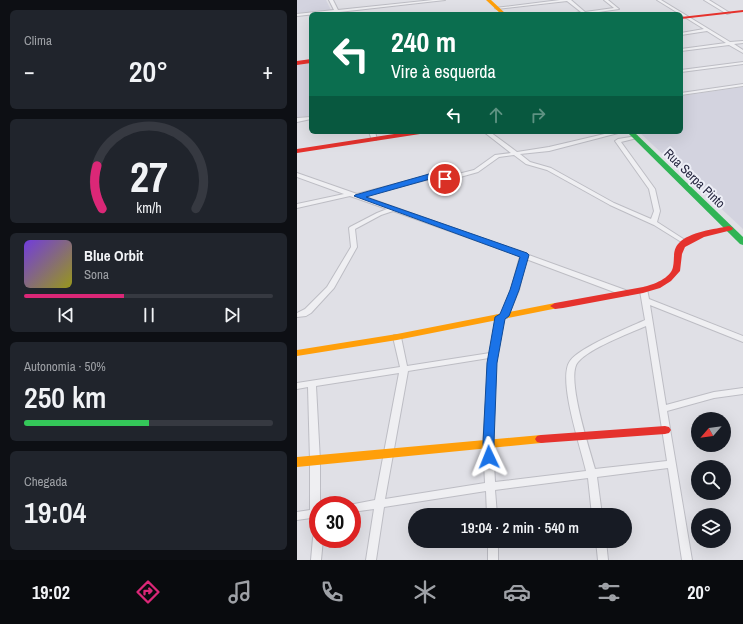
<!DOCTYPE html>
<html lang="pt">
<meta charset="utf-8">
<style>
body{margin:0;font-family:"Archivo Narrow",sans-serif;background:#20242c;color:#f1f3f6;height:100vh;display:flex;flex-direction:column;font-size:15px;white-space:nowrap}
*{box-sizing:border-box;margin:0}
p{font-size:13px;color:#9ea1a6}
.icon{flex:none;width:22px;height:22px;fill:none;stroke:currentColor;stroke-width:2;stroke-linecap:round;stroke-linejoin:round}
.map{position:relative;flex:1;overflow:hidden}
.drawer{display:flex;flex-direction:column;gap:10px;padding:10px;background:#0d0f14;width:297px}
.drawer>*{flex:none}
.top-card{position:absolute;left:12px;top:12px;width:374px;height:122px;border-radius:6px;box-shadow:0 4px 16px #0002;background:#0b6e4f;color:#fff;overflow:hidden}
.needle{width:26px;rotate:242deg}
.fabs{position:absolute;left:394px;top:412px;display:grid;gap:8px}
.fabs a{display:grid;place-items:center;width:40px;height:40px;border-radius:50%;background:#171b24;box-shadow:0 4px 16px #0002;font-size:20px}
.speed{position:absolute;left:12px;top:496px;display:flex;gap:8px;font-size:20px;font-weight:700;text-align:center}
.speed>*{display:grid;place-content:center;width:52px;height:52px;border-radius:50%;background:#171b24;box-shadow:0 4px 16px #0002;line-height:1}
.speed .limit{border:6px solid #d22;background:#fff;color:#111}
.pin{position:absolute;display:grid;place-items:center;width:34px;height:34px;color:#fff;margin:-17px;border:2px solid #fff;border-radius:50%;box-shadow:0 1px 4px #0007}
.me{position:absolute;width:44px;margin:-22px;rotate:358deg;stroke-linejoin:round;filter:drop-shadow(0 0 3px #0008)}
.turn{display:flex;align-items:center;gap:14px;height:84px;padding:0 16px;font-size:18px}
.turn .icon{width:52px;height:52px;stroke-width:2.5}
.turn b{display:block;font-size:28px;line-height:34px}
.lanes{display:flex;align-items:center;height:38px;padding:0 16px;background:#0003;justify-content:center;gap:20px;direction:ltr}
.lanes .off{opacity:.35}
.big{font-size:30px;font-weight:600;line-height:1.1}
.drawer .widget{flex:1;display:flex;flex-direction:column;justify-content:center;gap:6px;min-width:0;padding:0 14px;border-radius:6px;background:#20242c}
.drawer .dial{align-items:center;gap:0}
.dial svg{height:104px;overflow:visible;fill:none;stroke:#363941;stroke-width:7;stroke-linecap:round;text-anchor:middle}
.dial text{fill:#f1f3f6;stroke:none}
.song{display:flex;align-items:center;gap:12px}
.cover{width:48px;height:48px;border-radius:6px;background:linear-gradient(135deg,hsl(260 70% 55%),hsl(60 70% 35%))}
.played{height:4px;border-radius:2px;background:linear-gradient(90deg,#db2777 40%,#363941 40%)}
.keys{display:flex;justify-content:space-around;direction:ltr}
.heat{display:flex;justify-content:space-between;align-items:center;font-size:22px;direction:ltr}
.charge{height:6px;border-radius:3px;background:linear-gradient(90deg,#34c759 50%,#363941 0)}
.trip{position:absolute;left:111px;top:508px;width:224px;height:40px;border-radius:20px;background:#171b24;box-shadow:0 4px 16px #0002;font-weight:600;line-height:40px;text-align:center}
.tabs{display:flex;height:64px;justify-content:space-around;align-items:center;background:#090b0e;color:#9ea1a6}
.tabs .icon{width:28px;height:28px}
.tabs .selected{color:#db2777}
.tabs b{font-size:18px;color:#f1f3f6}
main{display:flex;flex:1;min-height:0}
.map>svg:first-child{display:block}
.built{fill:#d3d3df}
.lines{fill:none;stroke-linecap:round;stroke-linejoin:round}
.street-casing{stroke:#bdbdc4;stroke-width:2}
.street{fill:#efeff2;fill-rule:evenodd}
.fast{fill:#30b455;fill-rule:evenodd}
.slow{fill:#ff9f0a;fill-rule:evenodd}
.jam{fill:#e5322d;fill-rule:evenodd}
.route{fill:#1a73e8;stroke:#114b97}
.labels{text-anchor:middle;stroke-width:4;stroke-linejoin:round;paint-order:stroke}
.street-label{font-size:13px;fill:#262740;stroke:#edeef6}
</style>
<main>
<section class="drawer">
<div class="widget"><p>Clima</p>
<div class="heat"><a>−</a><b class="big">20°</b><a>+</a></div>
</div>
<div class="widget dial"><svg viewBox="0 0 100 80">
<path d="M14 69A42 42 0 1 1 86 69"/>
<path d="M14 69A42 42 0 0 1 10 36" stroke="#db2777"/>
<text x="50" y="56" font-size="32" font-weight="700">27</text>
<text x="50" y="72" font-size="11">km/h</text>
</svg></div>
<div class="widget">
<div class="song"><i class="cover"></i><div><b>Blue Orbit</b><p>Sona</p></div></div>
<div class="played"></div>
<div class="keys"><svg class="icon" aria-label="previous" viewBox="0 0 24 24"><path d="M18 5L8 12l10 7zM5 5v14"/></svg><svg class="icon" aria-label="pause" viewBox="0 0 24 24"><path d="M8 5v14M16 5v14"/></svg><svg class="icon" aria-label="next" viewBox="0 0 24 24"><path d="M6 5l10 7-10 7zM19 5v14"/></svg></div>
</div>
<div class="widget"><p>Autonomia · 50%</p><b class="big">250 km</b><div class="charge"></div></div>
<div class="widget"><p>Chegada</p><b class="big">19:04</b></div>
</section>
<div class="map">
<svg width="446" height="560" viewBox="0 0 446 560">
<rect width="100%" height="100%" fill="#e0e0e6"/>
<path class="built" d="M0 0H29L34 10 0 14Z
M14 63V116L0 117V65Z
M446 87V229L342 132H384V96Z"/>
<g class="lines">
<g class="street-casing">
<path id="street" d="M32 0H36L41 10 136 0H148L42 12 43 14H39L38 12 0 16V14L37 10Z
M263 0H274L288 12 317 8 307 0H311L322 9 288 14H274L284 12 270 1 200 9 198 8Z
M360 0H364L433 42 446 41V43L437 44 446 50V53L432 45 384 51V49L429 43 410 31 384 35V33L407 29Z
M407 0H412L433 13 430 14Z
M446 62V64L384 72V70Z
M446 84V86L384 95V93Z
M14 117V119L0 122V118Z
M72 132H78L80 139 79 140H75Z
M187 132H193L220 152 252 147 316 132H325L252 151 223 154 233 162 254 168 317 203 354 219 357 211 352 189 318 141 321 139 340 136V138L324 142 358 189 363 211 360 222 391 242 388 244 386 243 357 225 313 205 250 170 229 164 217 155 202 157 181 172 149 181 139 178 133 179 66 196 229 254 331 291 332 293 331 295H325L229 259 222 290 211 316 210 318H207L199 363 196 443 198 482 289 471C284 448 260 379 273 361 283 347 331 328 348 320L343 291 344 289H350L352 299 446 336V342L353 305 369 405 417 392 446 388V394L417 398 370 411 395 560H385L371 468 300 477 305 515H295L291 478 198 490 200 515H190L189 491 87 507 79 560H69L77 509 55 512V505H52L78 500 102 373 19 386 23 461V505H21V517L0 520V512L13 510V461L11 387 0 389V383L103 367 96 337 97 335H103L104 337 110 366 193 353 199 317 200 315H204L214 290 223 256 96 211 84 215 58 229 60 247 37 288 14 313 9 316 0 317V313L8 309 30 287 54 247 52 228 53 227 80 213 90 209 53 196 0 208V204L47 194 0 177V173L60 194 133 175 139 174 149 177 177 170 198 155 214 153ZM349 326 370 461 298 469C293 450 268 376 281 362 293 348 331 334 349 326ZM192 358 186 443 188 483 88 499 111 371Z
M21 534V539H26L24 560H14L16 538 17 535Z
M191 541H201V560H191Z
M299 541H309L311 560H301Z"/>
</g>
<use href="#street" class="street"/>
<path class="fast" d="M330 132H337L446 237V245L443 244Z"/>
<path class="slow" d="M189 0H194L209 14H204Z
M258 303 261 304 263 306 261 308 100 340 0 356V350L100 334Z
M244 435 248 436 250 439 248 442 244 443 0 467V457Z"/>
<path class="jam" d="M446 10V12L384 19V17Z
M14 59V63L0 65V61Z
M110 132H126L123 134 0 153V149Z
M432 226 436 228 435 230 407 237 388 247 385 254 383 271 374 281 363 288 346 293 266 308 258 309 253 306 258 303 346 287C356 285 374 278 376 267 378 258 375 250 382 243 392 232 418 229 432 226Z
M368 426 372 427 374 430 372 433 368 434 244 443 240 442 238 439 240 436 244 435Z"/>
</g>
<path class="route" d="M132 174H139L152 179 148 181 138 178 133 179 69 197 230 253 232 255 222 290 212 316 208 319 200 363 197 443 198 457 197 461 192 462 188 461 187 457 186 443 190 363 198 317 203 314 213 290 223 257 57 196 58 195Z"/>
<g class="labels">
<g class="street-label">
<text transform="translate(398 178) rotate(44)" y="5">Rua Serpa Pinto</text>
</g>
</g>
</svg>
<div class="fabs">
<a><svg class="needle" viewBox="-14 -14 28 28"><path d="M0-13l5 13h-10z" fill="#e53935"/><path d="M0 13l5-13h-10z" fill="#9ea1a6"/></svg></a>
<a><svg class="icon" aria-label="search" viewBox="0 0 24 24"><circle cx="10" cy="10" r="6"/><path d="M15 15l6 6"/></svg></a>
<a><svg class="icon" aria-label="layers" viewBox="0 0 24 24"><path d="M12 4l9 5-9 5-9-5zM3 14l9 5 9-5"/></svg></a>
</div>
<div class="speed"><div class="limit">30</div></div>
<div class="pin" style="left:148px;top:179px;background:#d93025"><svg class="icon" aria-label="arrive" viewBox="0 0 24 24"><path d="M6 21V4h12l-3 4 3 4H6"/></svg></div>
<svg class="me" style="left:192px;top:457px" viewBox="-20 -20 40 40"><path d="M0-17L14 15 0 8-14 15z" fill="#1a73e8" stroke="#fff" stroke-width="4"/></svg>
<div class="trip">19:04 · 2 min · 540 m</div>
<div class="top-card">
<div class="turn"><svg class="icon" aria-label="left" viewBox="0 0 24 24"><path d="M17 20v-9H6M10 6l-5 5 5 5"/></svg><div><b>240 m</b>Vire à esquerda</div></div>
<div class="lanes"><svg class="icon" aria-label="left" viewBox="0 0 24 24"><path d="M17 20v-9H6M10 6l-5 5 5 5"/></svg><svg class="icon off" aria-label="ahead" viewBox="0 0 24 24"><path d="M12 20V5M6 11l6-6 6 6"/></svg><svg class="icon off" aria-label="right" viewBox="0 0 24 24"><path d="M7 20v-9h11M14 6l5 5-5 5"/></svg></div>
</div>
</div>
</main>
<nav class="tabs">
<b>19:02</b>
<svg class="icon selected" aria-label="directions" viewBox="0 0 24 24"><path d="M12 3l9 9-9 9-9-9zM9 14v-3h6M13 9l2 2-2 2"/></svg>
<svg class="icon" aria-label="music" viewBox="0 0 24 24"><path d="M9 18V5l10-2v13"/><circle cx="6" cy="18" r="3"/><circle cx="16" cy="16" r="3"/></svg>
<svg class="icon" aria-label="phone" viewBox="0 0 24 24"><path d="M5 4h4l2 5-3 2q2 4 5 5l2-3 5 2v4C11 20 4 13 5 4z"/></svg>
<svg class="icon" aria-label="climate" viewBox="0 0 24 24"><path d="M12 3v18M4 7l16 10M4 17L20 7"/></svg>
<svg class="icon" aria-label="car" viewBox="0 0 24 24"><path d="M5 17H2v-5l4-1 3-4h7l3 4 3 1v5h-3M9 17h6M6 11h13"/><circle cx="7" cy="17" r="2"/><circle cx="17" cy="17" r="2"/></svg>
<svg class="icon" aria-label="filters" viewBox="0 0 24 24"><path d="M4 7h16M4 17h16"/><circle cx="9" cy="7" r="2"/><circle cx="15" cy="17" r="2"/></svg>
<b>20°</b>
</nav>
